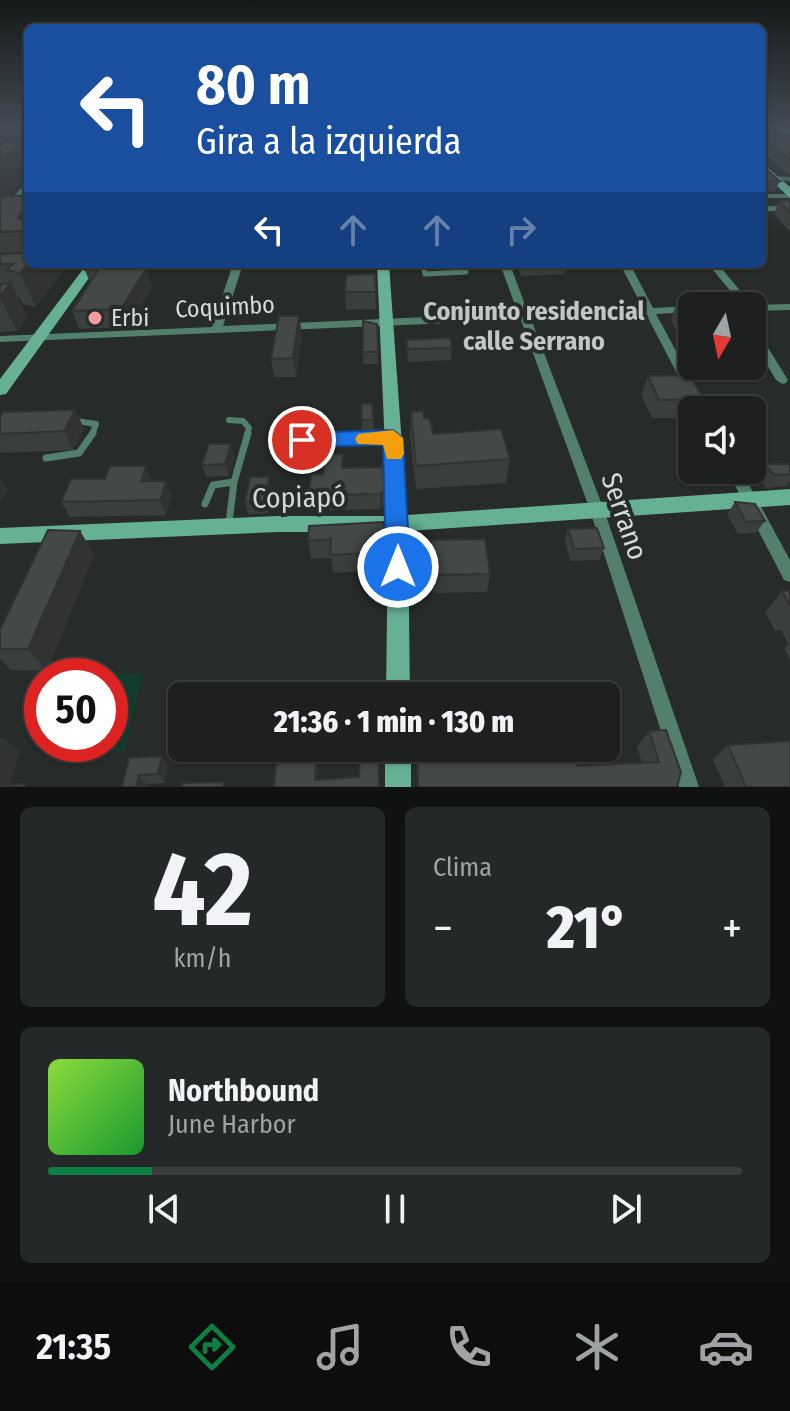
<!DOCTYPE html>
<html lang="es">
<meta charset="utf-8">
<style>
body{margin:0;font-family:"Fira Sans Condensed",sans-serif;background:#252828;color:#f1f3f6;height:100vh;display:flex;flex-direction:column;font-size:30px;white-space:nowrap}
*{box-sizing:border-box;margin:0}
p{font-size:26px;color:#a0a3a4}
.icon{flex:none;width:44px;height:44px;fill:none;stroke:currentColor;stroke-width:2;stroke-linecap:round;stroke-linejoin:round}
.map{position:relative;height:787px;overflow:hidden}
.panel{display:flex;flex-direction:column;gap:20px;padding:20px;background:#101211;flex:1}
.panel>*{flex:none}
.banner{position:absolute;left:24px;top:24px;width:742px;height:244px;border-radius:12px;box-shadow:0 2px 6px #0004,0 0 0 2px #3b3e3d;background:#1a4fa0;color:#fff;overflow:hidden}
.needle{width:52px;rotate:189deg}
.tools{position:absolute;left:678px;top:292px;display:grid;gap:16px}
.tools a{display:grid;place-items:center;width:88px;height:88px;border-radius:12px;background:#1d201f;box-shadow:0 2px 6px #0004,0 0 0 2px #3b3e3d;font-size:40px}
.speed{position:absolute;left:24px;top:658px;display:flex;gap:16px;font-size:40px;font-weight:700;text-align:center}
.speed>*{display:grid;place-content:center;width:104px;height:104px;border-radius:50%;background:#1d201f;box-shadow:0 2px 6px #0004,0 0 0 2px #3b3e3d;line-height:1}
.speed .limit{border:12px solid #d22;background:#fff;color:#111}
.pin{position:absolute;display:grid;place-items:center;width:68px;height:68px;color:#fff;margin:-34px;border:4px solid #fff;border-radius:50%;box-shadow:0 2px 8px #0007}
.me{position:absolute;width:88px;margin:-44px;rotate:0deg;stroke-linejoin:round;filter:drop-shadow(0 0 6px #0008)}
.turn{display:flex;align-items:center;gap:28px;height:168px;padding:0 40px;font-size:36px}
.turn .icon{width:104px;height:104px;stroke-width:2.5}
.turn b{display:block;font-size:56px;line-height:68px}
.lanes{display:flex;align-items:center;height:76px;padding:0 40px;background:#0003;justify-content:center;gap:40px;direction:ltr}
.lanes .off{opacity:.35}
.big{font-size:60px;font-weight:800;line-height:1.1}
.panel .card{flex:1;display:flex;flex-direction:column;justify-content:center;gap:12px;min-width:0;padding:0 28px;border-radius:12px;background:#252828}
.panel .dial{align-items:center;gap:0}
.dial b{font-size:104px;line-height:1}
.song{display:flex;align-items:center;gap:24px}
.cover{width:96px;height:96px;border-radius:12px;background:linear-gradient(135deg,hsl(90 70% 55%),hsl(130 70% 35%))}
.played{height:8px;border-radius:4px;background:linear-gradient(90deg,#0b8043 15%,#3b3e3d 15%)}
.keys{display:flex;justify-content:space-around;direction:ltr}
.heat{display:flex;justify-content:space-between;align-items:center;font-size:44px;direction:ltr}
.panel .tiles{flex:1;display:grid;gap:20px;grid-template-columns:1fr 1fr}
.card:last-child{grid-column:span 2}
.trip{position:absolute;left:168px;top:682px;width:452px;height:80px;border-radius:12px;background:#1d201f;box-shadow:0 2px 6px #0004,0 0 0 2px #3b3e3d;font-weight:800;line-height:80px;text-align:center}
.menu{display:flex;height:128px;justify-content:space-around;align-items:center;background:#0c0d0c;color:#a0a3a4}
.menu .icon{width:56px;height:56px}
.menu .selected{color:#0b8043}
.menu b{font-size:36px;color:#f1f3f6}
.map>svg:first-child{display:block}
.green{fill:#133d2e}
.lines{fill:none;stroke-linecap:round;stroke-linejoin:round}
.lane-far3{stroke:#537f6d;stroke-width:4}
.lane-far2{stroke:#537f6d;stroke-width:5}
.lane-far1{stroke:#537f6d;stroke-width:6}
.lane{stroke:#537f6d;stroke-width:7}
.street{fill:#537f6d;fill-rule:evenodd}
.secondary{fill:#66b093;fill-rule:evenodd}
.primary{fill:#74d5b0;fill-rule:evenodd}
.wall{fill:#3a3f3d}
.shaded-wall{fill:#303332}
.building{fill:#444947;stroke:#303332;stroke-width:2}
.route{fill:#1a73e8;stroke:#114b97;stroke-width:2}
.slow{fill:#f59e0b}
.poi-dot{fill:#f49b9f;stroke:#272b29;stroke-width:3}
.labels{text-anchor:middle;stroke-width:8;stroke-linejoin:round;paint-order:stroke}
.street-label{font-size:24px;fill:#d6d9d8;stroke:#272b29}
.poi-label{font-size:24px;fill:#d6d9d8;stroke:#272b29;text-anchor:start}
.neighbourhood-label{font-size:26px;font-weight:bold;fill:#c2c7c5;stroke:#272b29}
.near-street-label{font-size:28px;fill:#d6d9d8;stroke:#272b29}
</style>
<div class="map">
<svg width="790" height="787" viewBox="0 0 790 787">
<rect width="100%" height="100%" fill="#272b29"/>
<path class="green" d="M143 673 125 751 86 753 89 744H110L108 674Z"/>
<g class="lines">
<path class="lane-far3" d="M765 209 790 208"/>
<path class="lane-far2" d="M762 209 790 208
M423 264 425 274 466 272 464 264
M598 264 626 265"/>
<path class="lane-far1" d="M229 420 243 421 249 428 247 435
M76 421 96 424 92 435"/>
<path class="lane" d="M302 440 389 438
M46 458 79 453 93 433
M234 482 248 433
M205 504 213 485 234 482 229 523"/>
<path class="street" d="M771 176 790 177V181L771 180Z
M25 184H28V191L3 217 0 218V210Z
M762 194H790V198H762Z
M233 264H243L223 326 518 313 500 264H510L528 313 643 308 620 264H630L653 308 692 306V312L656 314 708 410H696L646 314 531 319 604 510 699 787H679L590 510 521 320 0 342V336L212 327Z
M708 264H718L752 305 790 304V310L752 311V306H743Z
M752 327 757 330 788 380 786 383 782 384 776 380 752 339Z
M727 470H741L790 560V582L784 580Z"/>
<path class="secondary" d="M87 264H99L6 394 0 395V379Z
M377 264H389L407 515 790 489V505L408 531 410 696H386L388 532H278L0 544V528L278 516H388Z
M385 748H411V787H385Z"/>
<path class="primary" d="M762 128H790V134H762Z
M762 163 790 187V198L762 172Z"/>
</g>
<path class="wall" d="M0 128H28V150H26L28 155V176L8 196 28 195V264L36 307 23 304 20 298H18L28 317 17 331 0 332V147L17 142 16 140 21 135H8L0 144Z
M762 130 790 135V174H787L762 151Z
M762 170 780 181 775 191 762 192Z
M790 200V232L774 214 779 201Z
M429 264H459L458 267 430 268Z
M516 264H567L565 274 521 276Z
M146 269 152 287 127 327 79 329 72 311 90 283 85 270Z
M375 274 376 309 346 310 345 292Z
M678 299 692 306V366H752V334L762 348 751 370 693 369 671 320Z
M377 324 378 364H363V352Z
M302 334 296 377H274L271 359Z
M406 340 452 348 451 360 408 362Z
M648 376 703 399 698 410H692V418H652L641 395Z
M361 404H372L374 432H362Z
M411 412 424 418 433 434 510 459 506 483 416 489 410 435Z
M0 416 84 428 74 450 1 453 0 451Z
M235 456 229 476 206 477 202 465Z
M764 464 790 466V481L787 486 766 488 757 476Z
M383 467 385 505 380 509 311 511 309 495 323 474 344 468Z
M152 481 172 496 166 515 70 517 61 502Z
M271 489 268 513 248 514 245 502Z
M735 502 765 521 756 533 738 534 727 514Z
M384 522 385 570 333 573 331 558 311 559 308 541Z
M568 529 604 548 599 560 570 561 565 541Z
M80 531 94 555 47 671 11 670 0 659V629Z
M431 540 490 574 487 592 433 593 430 558Z
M782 591H790V661L784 648 788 644 781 630 775 631 765 612Z
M649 731 677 787H417L416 748H573L577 766 642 763 637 747Z
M728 745 790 787H725L713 759Z
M129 758 168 765 165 783 146 784V787H122Z"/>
<path class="shaded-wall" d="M2 128H5L8 135 0 144V129Z
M23 141 28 155V176L0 204V161Z
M28 205V231L18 218Z
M28 264H69L36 307 20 273Z
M140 264H143L145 271 146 269 152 287 127 327 121 309Z
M11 283 28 317 17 331 0 298Z
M299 316 302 334 296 377 293 358Z
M75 410 84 428 74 450 64 431Z
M231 444 235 456 229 476 225 464Z
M146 466 152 481H141Z
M0 477 8 489 0 503Z
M269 477 271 489 268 513 265 501Z
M166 481 172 496 166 515 160 500Z
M384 490 385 505 380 509V494Z
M80 531 94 555 47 671 28 649Z
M4 738 20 752 9 787H0V750Z
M162 756 168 765 165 783 158 774Z
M316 760 318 770V787L315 780Z
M139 775 146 784V787H136Z"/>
<path class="building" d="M28 128V139L16 140Z
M772 128H775L783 135H790V160L762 136V130Z
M23 141 0 161V147L4 143Z
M762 170H767L780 181H764L762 179Z
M28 195V205L18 218 28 223V231L0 232V197Z
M790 200V213L779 201Z
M28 247V264L20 273 7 270 13 264H0V254L22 253Z
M88 264H140L137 269H146L121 309 72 311 98 270H85Z
M375 274 376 292H345L346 275Z
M11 283 0 296V284Z
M683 295 731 296 737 306H692V328L678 299Z
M279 316H299L293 358 271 359Z
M363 321 377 324 378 352H363Z
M752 334 762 348H752Z
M450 338 452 348 408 349 406 340Z
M690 375 703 399 659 400 648 376Z
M361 404H372L373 420H362Z
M75 410 64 431 0 434V416L3 412Z
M423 411 424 418 430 419 433 434 501 429 510 459 416 466 411 412Z
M209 444H231L225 464 202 465Z
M324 454H343L342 468 383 467 384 490 380 494 309 495 311 474H323Z
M764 464H788L790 466V474L774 475Z
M110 466H146L141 481H166L160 500 61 502 71 479H105Z
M250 477H269L265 501 245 502Z
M735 502 755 504 765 521 746 522Z
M384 522V552L330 555 331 539 308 541 309 526Z
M597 528 604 548 574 549 568 529Z
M48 530 80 531 28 649H0V629Z
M485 539 490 574 434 575 431 540Z
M782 591H790V606Z
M666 730 681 772 677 787H418V748H573L577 766 659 762 649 731Z
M4 738 0 750V739Z
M790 741V787H746L728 745Z
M378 755 379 787H274L276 764 316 760 315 780 359 777 360 756Z
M162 756 158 774 139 775 136 787H122L129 758Z
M224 782 223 787H182V783Z
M25 784 24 787H0V785Z"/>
<linearGradient id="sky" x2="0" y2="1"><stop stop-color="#151817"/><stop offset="0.53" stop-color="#414a54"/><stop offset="1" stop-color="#414a54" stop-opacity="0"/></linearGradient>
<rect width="790" height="238" fill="url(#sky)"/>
<path class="route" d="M393 430 403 438 410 567 406 574 398 577 389 574 386 567 383 445 302 447 295 445 292 440 295 435 302 433Z"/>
<path class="slow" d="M393 430 403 438 404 454 401 459H387L383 445 358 444 355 439 358 434Z"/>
<circle class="poi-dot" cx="95" cy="318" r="8"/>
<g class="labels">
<g class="street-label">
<text transform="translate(225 307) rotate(-3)" y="8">Coquimbo</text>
</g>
<g class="poi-label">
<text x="111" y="326">Erbi</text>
</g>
<g class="neighbourhood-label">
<text x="534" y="320">Conjunto residencial<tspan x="534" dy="30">calle Serrano</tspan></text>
</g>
<g class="near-street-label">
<text transform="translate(299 497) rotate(-1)" y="10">Copiapó</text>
<text transform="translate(625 516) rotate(71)" y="10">Serrano</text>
</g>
</g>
</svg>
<div class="tools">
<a><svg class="needle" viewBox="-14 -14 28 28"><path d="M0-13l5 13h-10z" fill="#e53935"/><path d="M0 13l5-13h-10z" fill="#a0a3a4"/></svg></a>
<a><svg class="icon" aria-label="sound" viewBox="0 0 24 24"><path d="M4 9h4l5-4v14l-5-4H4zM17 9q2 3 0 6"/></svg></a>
</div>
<div class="speed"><div class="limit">50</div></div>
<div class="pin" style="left:302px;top:440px;background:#d93025"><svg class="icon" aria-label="arrive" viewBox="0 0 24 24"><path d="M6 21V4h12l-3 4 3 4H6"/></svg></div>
<svg class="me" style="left:398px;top:567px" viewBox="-20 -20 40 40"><circle r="17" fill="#1a73e8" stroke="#fff" stroke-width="3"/><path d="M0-11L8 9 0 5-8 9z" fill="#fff"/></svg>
<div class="trip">21:36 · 1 min · 130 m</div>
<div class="banner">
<div class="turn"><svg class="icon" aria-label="left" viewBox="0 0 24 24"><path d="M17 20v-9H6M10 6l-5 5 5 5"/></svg><div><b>80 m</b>Gira a la izquierda</div></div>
<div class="lanes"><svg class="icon" aria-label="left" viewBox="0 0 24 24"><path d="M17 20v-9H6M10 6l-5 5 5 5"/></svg><svg class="icon off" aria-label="ahead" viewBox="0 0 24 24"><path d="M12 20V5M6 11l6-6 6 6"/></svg><svg class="icon off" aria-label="ahead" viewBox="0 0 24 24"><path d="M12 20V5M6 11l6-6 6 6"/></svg><svg class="icon off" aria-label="right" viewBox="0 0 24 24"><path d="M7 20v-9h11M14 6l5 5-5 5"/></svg></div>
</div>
</div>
<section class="panel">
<div class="tiles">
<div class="card dial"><b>42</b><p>km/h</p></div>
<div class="card"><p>Clima</p>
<div class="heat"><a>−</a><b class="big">21°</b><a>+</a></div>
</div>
<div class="card">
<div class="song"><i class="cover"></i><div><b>Northbound</b><p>June Harbor</p></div></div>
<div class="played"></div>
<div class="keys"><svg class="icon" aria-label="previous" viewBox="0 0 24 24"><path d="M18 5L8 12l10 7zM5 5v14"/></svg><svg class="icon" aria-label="pause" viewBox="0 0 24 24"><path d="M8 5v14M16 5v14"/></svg><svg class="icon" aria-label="next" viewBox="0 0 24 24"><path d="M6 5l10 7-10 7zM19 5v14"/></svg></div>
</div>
</div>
</section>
<nav class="menu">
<b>21:35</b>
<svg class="icon selected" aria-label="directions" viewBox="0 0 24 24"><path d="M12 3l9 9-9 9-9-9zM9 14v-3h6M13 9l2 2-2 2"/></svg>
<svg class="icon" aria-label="music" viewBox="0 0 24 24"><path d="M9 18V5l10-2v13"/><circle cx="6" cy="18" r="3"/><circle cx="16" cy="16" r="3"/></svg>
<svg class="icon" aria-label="phone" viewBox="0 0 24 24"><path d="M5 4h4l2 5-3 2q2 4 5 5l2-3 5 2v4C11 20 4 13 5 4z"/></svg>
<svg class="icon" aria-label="climate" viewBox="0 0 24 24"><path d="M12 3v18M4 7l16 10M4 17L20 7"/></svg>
<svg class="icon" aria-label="car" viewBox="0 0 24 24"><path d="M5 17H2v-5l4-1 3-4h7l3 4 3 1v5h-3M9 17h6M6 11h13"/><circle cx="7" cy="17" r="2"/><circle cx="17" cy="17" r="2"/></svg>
</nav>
